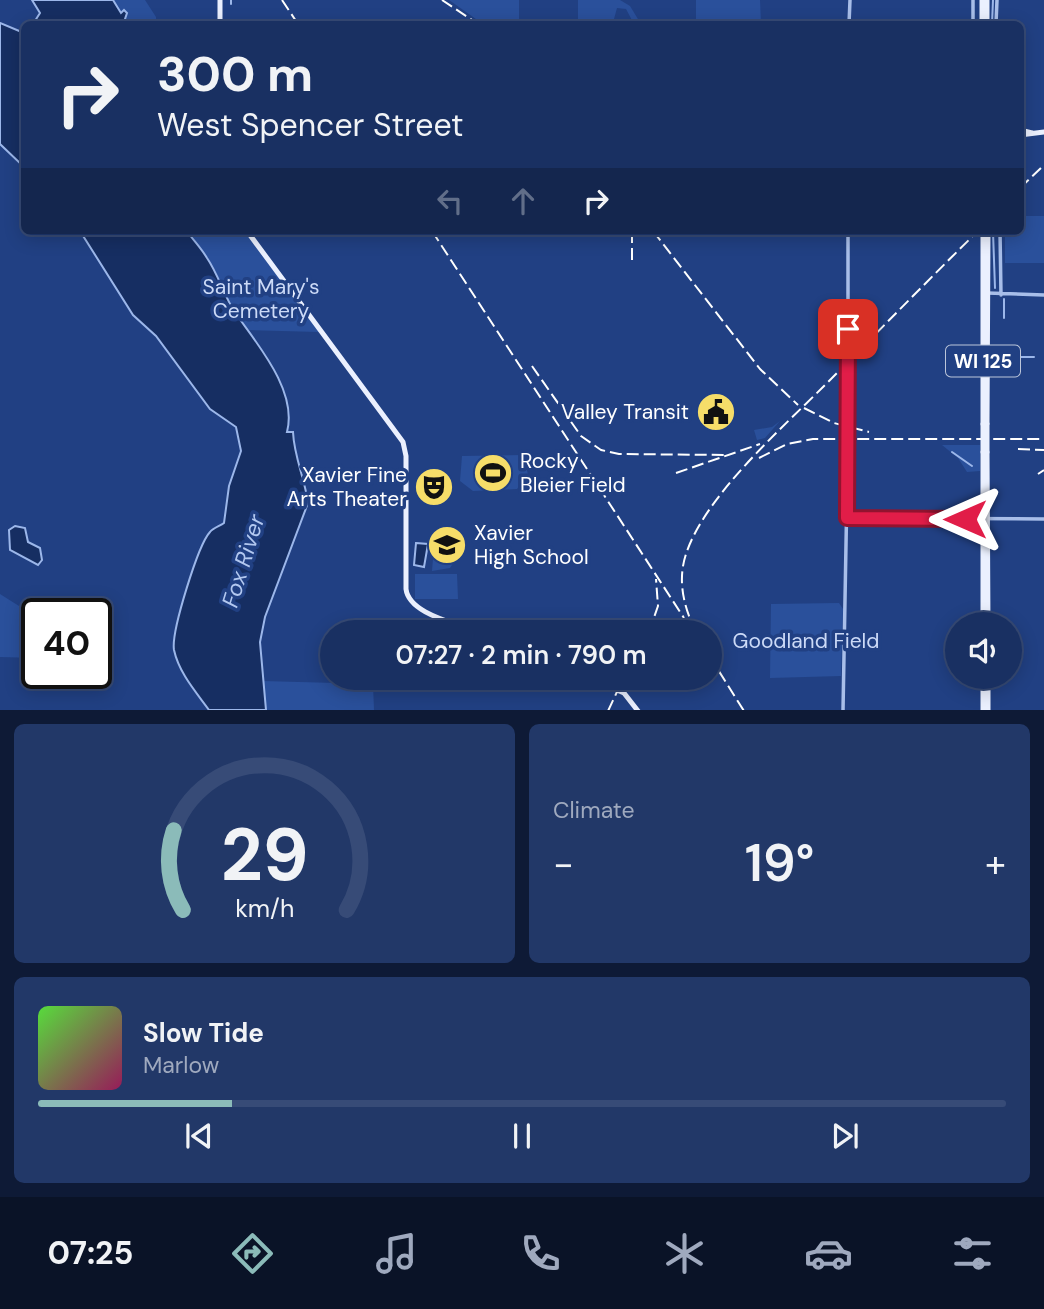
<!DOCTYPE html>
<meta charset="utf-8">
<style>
body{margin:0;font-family:"DM Sans",sans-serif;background:#223868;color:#f1f3f6;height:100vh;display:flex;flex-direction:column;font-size:26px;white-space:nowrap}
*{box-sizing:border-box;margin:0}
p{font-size:23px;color:#9fa9be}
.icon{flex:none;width:38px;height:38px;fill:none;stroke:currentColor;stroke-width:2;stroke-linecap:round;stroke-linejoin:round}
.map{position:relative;height:710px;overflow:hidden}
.drawer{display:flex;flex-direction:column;gap:14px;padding:14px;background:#0e1a36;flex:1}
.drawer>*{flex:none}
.guide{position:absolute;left:21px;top:21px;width:1003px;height:214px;border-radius:10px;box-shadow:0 4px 18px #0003,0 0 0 2px #374b77;background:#193062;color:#f1f3f6;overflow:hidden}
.controls{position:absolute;left:945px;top:612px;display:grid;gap:14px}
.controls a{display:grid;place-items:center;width:77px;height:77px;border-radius:50%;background:#193062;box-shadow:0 4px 18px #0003,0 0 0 2px #374b77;font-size:35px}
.speed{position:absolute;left:21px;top:598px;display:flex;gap:14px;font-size:35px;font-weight:700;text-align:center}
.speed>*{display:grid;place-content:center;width:91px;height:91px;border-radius:50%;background:#193062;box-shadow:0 4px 18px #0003,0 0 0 2px #374b77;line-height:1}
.speed .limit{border:4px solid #111;border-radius:10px;background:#fff;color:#111}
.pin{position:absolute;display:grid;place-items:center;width:60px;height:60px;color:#fff;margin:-30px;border-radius:14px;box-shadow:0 4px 10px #0006}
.me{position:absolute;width:77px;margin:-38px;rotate:270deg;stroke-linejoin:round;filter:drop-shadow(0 0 5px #0008)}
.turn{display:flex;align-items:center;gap:24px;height:147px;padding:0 21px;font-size:32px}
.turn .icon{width:91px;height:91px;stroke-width:2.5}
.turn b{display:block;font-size:49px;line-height:60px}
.lanes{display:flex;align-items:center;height:66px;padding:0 21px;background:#0003;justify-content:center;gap:35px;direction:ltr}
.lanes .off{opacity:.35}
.big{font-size:52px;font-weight:600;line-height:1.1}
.drawer .tile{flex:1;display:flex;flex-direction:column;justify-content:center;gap:10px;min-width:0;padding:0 24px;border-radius:10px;background:#223868}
.drawer .dial{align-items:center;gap:0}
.dial svg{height:182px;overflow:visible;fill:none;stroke:#374b77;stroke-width:7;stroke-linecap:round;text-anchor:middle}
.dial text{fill:#f1f3f6;stroke:none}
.song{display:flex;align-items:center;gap:21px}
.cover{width:84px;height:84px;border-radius:10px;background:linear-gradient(135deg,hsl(110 70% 55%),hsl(330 70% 35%))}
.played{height:7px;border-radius:4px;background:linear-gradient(90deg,#8bbbb9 20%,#374b77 20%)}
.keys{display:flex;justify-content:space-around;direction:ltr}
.heat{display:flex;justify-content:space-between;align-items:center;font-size:38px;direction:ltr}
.drawer .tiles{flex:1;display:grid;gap:14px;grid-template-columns:1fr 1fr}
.tile:last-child{grid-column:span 2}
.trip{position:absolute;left:320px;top:620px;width:402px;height:70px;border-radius:35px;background:#193062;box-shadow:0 4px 18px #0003,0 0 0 2px #374b77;font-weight:600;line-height:70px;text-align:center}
.tab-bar{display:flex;height:112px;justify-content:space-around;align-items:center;background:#0a1327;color:#9fa9be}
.tab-bar .icon{width:49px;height:49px}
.tab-bar .active{color:#8bbbb9}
.tab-bar b{font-size:32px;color:#f1f3f6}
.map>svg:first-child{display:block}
.green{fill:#2a509b}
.water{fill:#162e62;stroke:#9cb7ea;stroke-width:2}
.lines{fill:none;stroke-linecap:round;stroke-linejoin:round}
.stream{stroke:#9cb7ea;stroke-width:2}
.minor{stroke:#a8bee9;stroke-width:3.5}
.major{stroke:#ebf0fe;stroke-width:5}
.rail{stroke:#fff;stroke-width:2;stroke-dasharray:12 5;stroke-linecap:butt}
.minor-bridge{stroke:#a8bee9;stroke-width:3.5}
.major-bridge{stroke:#ebf0fe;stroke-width:5}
.route-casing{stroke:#92132f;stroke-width:18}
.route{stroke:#e11d48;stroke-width:12}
.labels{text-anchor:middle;stroke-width:7;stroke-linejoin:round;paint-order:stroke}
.shield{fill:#214083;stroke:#bcc6da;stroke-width:2}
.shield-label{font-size:19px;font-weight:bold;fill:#fff}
.park-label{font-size:21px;fill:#ccdaf7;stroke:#214083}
.poi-label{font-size:21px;fill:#fff;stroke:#214083;text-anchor:end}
.water-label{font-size:23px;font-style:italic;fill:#b3c8f0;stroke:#214083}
</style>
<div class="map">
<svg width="1044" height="711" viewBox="0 0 1044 711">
<rect width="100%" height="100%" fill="#214083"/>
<path class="green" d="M113 0H145L156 17V24H130L125 19 127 13 125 11 121 13Z
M449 0H519V24H483Z
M578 0H620L630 6 641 24H634L626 9 617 8 614 19 604 24H578Z
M696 0H760L761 24H696Z
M1020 216H1044V263H1005V231H1020Z
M188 231H244L319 332 249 330 231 307 207 257Z
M780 421 765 438 757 440 754 430 772 427Z
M942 445H980V471L967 472 958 458Z
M524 455 528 475 517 489 473 491 460 481 462 456Z
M434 546H458L457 557 450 568 432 571Z
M415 574H457L458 599H415Z
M0 594 19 606 46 604 65 614H37V658L0 657Z
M839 603 843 609 841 676 770 678 771 604Z
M262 681 373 684 374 710H266Z"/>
<path class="water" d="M32 0H113L121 13 124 10 127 13 125 19 130 24H33L40 13Z
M0 23 24 33V167L0 144Z
M80 231H187C193 240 201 248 207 258 218 274 224 295 234 311 256 343 298 390 287 432H293C294 457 305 479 308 503L265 617 260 642 266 710H209C196 692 179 673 174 650 171 632 198 545 210 532 213 528 220 526 224 523L229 486 241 451 236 427 210 409 156 336 133 315Z
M15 526 25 528 28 542 40 548 42 560 38 565 10 550 9 530Z
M416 543 428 544 424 567 414 565Z"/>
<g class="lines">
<path class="stream" d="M231 0V4
M992 24 993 0
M993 232 995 288
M1005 234H1006
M1004 318V299
M1005 357H1034
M952 452 972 466"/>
<path class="minor" d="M849 24 850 0
M973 24V0
M996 24 997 0
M848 231V421
M1000 231 1001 295
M987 293 1044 295
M847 518 1044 519
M843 711 848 434"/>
<path class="major" d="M220 0V24
M982 0V24
M987 0V24
M1020 130 1032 133
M1020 135 1044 132
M247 231 403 442 406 456V589C409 614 456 623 477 632
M983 231V424
M987 424 988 231
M987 452 988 625
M983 625V452
M586 677 624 693 638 711
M988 677V711
M983 711V677"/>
<path class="rail" d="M282 0 298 24
M442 0 478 24
M1020 188 1044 165
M432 231 684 618
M632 231V263
M653 231 760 369 798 405
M532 366 581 436 601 450 619 454 729 455
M804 408 834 423 869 432
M1018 449 1044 450
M759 458 787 444 813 439H1044
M676 473 760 444
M1038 474 1044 470
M649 632 658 606 656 579
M696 632C684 608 677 581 686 554 705 496 781 429 824 386 875 335 926 282 978 231
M710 657 744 711
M608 711 624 677"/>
<path class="minor-bridge" d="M848 434V421"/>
<path class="major-bridge" d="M983 452V424
M987 452V424"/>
</g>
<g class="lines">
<g class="route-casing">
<path id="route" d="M848 329 847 518 965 519"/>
</g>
<use href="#route" class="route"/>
</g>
<defs>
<g id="civic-disc" transform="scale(2.0125)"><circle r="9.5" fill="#f6dd69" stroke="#214083"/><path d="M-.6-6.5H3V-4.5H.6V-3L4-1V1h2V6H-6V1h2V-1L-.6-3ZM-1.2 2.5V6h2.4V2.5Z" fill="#111"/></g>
<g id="stadium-disc" transform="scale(2.0125)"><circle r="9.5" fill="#f6dd69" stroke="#214083"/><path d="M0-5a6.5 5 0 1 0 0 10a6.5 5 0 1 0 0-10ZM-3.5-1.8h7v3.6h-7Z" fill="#111"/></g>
<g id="theatre-disc" transform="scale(2.0125)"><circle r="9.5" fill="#f6dd69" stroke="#214083"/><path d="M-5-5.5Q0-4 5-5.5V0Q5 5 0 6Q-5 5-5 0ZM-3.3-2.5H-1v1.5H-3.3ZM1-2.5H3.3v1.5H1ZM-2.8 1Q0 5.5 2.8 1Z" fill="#111"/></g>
<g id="school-disc" transform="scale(2.0125)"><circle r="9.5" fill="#f6dd69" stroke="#214083"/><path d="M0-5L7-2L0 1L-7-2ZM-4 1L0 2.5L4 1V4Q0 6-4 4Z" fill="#111"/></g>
</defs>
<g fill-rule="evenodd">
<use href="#civic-disc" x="716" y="412"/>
<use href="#stadium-disc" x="493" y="473"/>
<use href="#theatre-disc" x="434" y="487"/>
<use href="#school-disc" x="447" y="545"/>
</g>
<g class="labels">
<rect class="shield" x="946" y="345.5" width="74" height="31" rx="5"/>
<g class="shield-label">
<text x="983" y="368">WI 125</text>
</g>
<g class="park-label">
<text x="261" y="294">Saint Mary's<tspan x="261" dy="24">Cemetery</tspan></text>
<text x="806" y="648">Goodland Field</text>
</g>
<g class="poi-label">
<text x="689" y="419">Valley Transit</text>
<text x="520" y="468" text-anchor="start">Rocky<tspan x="520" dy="24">Bleier Field</tspan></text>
<text x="407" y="482">Xavier Fine<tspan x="407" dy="24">Arts Theater</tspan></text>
<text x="474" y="540" text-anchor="start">Xavier<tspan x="474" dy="24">High School</tspan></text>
</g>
<g class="water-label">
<text transform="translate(243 561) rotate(-73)" y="8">Fox River</text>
</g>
</g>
</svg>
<div class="controls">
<a><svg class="icon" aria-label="sound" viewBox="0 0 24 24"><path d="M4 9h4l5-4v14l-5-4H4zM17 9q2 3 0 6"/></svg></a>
</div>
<div class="speed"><div class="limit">40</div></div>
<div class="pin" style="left:848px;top:329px;background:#d93025"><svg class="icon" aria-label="arrive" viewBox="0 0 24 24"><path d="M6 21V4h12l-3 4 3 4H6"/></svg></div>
<svg class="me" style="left:965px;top:519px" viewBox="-20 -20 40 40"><path d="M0-17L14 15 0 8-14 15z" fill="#e11d48" stroke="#fff" stroke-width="4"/></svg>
<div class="trip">07:27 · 2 min · 790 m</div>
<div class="guide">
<div class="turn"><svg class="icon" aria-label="right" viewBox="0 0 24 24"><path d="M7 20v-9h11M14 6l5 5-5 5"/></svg><div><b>300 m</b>West Spencer Street</div></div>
<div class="lanes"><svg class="icon off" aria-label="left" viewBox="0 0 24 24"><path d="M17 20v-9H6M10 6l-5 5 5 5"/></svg><svg class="icon off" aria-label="ahead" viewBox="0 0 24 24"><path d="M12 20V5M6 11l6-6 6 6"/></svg><svg class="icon" aria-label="right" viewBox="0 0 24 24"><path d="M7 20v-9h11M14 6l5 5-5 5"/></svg></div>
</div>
</div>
<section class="drawer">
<div class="tiles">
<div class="tile dial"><svg viewBox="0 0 100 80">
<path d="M14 69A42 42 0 1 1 86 69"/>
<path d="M14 69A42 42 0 0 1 10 34" stroke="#8bbbb9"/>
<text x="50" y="56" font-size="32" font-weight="700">29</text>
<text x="50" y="72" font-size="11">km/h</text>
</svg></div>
<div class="tile"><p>Climate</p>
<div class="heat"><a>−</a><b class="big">19°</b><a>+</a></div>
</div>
<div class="tile">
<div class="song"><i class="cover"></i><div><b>Slow Tide</b><p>Marlow</p></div></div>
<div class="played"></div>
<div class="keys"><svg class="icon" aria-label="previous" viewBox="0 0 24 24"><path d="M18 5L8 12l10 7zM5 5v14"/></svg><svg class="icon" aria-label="pause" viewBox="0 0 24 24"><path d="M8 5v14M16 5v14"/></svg><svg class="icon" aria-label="next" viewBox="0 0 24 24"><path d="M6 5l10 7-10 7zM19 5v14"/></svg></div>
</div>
</div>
</section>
<nav class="tab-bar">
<b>07:25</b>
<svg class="icon active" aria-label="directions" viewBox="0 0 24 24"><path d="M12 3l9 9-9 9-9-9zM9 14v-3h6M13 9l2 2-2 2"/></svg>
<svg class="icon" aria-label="music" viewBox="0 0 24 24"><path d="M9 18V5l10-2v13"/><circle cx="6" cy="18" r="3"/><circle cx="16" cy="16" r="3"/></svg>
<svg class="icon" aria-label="phone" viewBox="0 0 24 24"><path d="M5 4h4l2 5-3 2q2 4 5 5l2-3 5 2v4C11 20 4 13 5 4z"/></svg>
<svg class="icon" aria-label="climate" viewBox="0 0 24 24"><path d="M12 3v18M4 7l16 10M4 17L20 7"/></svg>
<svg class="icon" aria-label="car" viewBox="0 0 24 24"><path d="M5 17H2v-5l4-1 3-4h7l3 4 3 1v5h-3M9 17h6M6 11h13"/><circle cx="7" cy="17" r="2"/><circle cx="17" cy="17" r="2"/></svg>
<svg class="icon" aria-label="filters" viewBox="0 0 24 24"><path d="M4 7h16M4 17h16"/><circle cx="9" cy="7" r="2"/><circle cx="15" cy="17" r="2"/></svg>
</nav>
